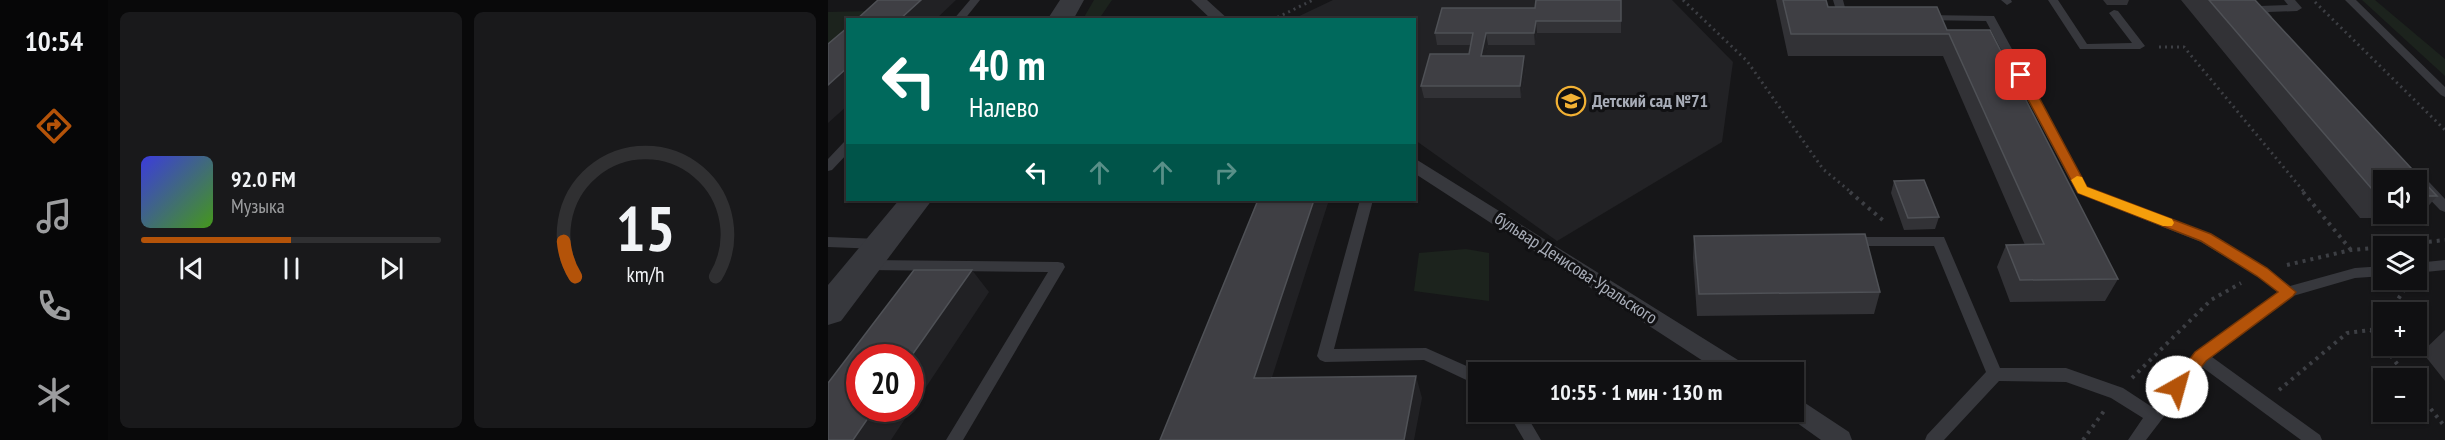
<!DOCTYPE html>
<html lang="ru">
<meta charset="utf-8">
<style>
body{margin:0;font-family:"PT Sans Narrow",sans-serif;background:#19191b;color:#f1f3f6;height:100vh;display:flex;flex-direction:column;font-size:22px;white-space:nowrap}
*{box-sizing:border-box;margin:0}
p{font-size:20px;color:#9c9d9f}
.icon{flex:none;width:33px;height:33px;fill:none;stroke:currentColor;stroke-width:2;stroke-linecap:round;stroke-linejoin:round}
.map{position:relative;flex:1;overflow:hidden}
.panel{display:flex;flex-direction:column;gap:12px;padding:12px;background:#09090a;width:720px}
.panel>*{flex:none}
.top-card{position:absolute;left:18px;top:18px;width:570px;height:183px;border-radius:0px;box-shadow:0 2px 4px #0004,0 0 0 2px #303032;background:#00695c;color:#fff;overflow:hidden}
.tools{position:absolute;left:1545px;top:170px;display:grid;gap:12px}
.tools a{display:grid;place-items:center;width:54px;height:54px;border-radius:0px;background:#101012;box-shadow:0 2px 4px #0004,0 0 0 2px #303032;font-size:30px}
.speed{position:absolute;left:18px;top:344px;display:flex;gap:12px;font-size:30px;font-weight:700;text-align:center}
.speed>*{display:grid;place-content:center;width:78px;height:78px;border-radius:50%;background:#101012;box-shadow:0 2px 4px #0004,0 0 0 2px #303032;line-height:1}
.speed .limit{border:9px solid #d22;background:#fff;color:#111}
.pin{position:absolute;display:grid;place-items:center;width:51px;height:51px;color:#fff;margin:-26px;border-radius:12px;box-shadow:0 3px 9px #0006}
.me{position:absolute;width:66px;margin:-33px;rotate:38deg;stroke-linejoin:round;filter:drop-shadow(0 0 4px #0008)}
.turn{display:flex;align-items:center;gap:21px;height:126px;padding:0 24px;font-size:27px}
.turn .icon{width:78px;height:78px;stroke-width:2.5}
.turn b{display:block;font-size:42px;line-height:51px}
.lanes{display:flex;align-items:center;height:57px;padding:0 24px;background:#0003;justify-content:center;gap:30px;direction:ltr}
.lanes .off{opacity:.35}
.panel .widget{flex:1;display:flex;flex-direction:column;justify-content:center;gap:9px;min-width:0;padding:0 21px;border-radius:9px;background:#19191b}
.panel .dial{align-items:center;gap:0}
.dial svg{height:156px;overflow:visible;fill:none;stroke:#303032;stroke-width:7;stroke-linecap:round;text-anchor:middle}
.dial text{fill:#f1f3f6;stroke:none}
.song{display:flex;align-items:center;gap:18px}
.cover{width:72px;height:72px;border-radius:9px;background:linear-gradient(135deg,hsl(240 70% 55%),hsl(100 70% 35%))}
.played{height:6px;border-radius:3px;background:linear-gradient(90deg,#b45309 50%,#303032 50%)}
.keys{display:flex;justify-content:space-around;direction:ltr}
.panel .tiles{flex:1;display:grid;gap:12px;grid-template-columns:repeat(2,1fr)}
.trip{position:absolute;left:640px;top:362px;width:336px;height:60px;border-radius:0px;background:#101012;box-shadow:0 2px 4px #0004,0 0 0 2px #303032;font-weight:600;line-height:60px;text-align:center}
main{display:flex;flex:1;min-height:0}
.tabs{display:flex;flex-direction:column;width:108px;justify-content:space-around;align-items:center;background:#060607;color:#9c9d9f}
.tabs .icon{width:42px;height:42px}
.tabs .on{color:#b45309}
.tabs b{font-size:27px;color:#f1f3f6}
.map>svg:first-child{display:block}
.built{fill:#222225}
.green{fill:#1c231d}
.lines{fill:none;stroke-linecap:round;stroke-linejoin:round}
.path-far1{stroke:#3d3f44;stroke-width:3;stroke-dasharray:2 4;stroke-linecap:butt}
.path{stroke:#3d3f44;stroke-width:4;stroke-dasharray:3 5;stroke-linecap:butt}
.service{fill:#37383d;fill-rule:evenodd}
.pedestrian{fill:#37383d;fill-rule:evenodd}
.tertiary{fill:#37383d;fill-rule:evenodd}
.wall{fill:#323236;fill-rule:evenodd}
.shaded-wall{fill:#212124}
.building{fill:#3f3f44;stroke:#4f5156;stroke-width:1.5}
.route{fill:#b45309;stroke:#753606;stroke-width:1.5}
.slow{fill:#f59e0b}
.labels{text-anchor:middle;stroke-width:6;stroke-linejoin:round;paint-order:stroke}
.poi-label{font-size:18px;font-weight:bold;fill:#a8adb8;stroke:#111113;text-anchor:start}
.street-label{font-size:18px;fill:#a8adb8;stroke:#111113}
</style>
<main>
<nav class="tabs">
<b>10:54</b>
<svg class="icon on" aria-label="directions" viewBox="0 0 24 24"><path d="M12 3l9 9-9 9-9-9zM9 14v-3h6M13 9l2 2-2 2"/></svg>
<svg class="icon" aria-label="music" viewBox="0 0 24 24"><path d="M9 18V5l10-2v13"/><circle cx="6" cy="18" r="3"/><circle cx="16" cy="16" r="3"/></svg>
<svg class="icon" aria-label="phone" viewBox="0 0 24 24"><path d="M5 4h4l2 5-3 2q2 4 5 5l2-3 5 2v4C11 20 4 13 5 4z"/></svg>
<svg class="icon" aria-label="climate" viewBox="0 0 24 24"><path d="M12 3v18M4 7l16 10M4 17L20 7"/></svg>
</nav>
<section class="panel">
<div class="tiles">
<div class="widget">
<div class="song"><i class="cover"></i><div><b>92.0 FM</b><p>Музыка</p></div></div>
<div class="played"></div>
<div class="keys"><svg class="icon" aria-label="previous" viewBox="0 0 24 24"><path d="M18 5L8 12l10 7zM5 5v14"/></svg><svg class="icon" aria-label="pause" viewBox="0 0 24 24"><path d="M8 5v14M16 5v14"/></svg><svg class="icon" aria-label="next" viewBox="0 0 24 24"><path d="M6 5l10 7-10 7zM19 5v14"/></svg></div>
</div>
<div class="widget dial"><svg viewBox="0 0 100 80">
<path d="M14 69A42 42 0 1 1 86 69"/>
<path d="M14 69A42 42 0 0 1 8 51" stroke="#b45309"/>
<text x="50" y="56" font-size="32" font-weight="700">15</text>
<text x="50" y="72" font-size="11">km/h</text>
</svg></div>
</div>
</section>
<div class="map">
<svg width="1617" height="440" viewBox="0 0 1617 440">
<rect width="100%" height="100%" fill="#161618"/>
<path class="built" d="M505 0H844L905 62 894 142 729 241 587 140 586 20H463Z"/>
<path class="green" d="M266 0H284L271 19H255Z
M1534 0H1547L1617 59V76Z
M46 11 38 19 20 20 19 37 0 57V12Z
M638 249 661 253V301L586 291 591 253Z"/>
<g class="lines">
<path class="path-far1" d="M855 0 919 61 995 169 1024 193
M1487 2 1617 130
M444 20 485 0
M1331 47H1356L1477 193"/>
<path class="path" d="M1022 192 1058 223
M1475 192 1523 250
M1561 246 1617 240
M1459 265 1523 250 1556 247
M1562 312 1579 285
M1543 330 1580 378
M1304 378 1383 300 1413 283
M1451 390 1519 333 1543 330 1556 320
M1588 390 1617 427
M1255 440 1276 411"/>
<path class="service" d="M142 0H152L136 20H125Z
M1005 0H1015L1019 15 1025 16V20H1011Z
M1173 0H1183L1184 2 1179 5Z
M1220 0H1230L1259 44 1304 43 1281 13 1286 10 1290 11 1317 46 1312 49H1252Z
M1456 0H1467L1474 8 1469 11 1440 12 1444 17 1439 20 1426 9 1431 6 1460 5Z
M1517 0H1528L1617 87V97L1613 95Z
M1097 15 1166 16 1259 187 1383 234 1439 268 1462 286 1527 268 1556 266V276L1527 278 1465 296 1384 357 1492 435 1494 440H1473L1374 367 1318 440H1300L1315 418 1283 398 1238 382 1171 381 1116 440H1097L1099 435 1158 372 1106 246H1023L1018 245 1016 241 1018 237H1116L1172 368H1238L1295 388 1324 407 1367 353 1450 292 1429 276 1373 242 1249 193 1158 21 1093 20 1092 18Z
M20 141V153L4 170 0 171V159L16 142Z
M1596 181 1601 182 1617 199V212L1612 210 1591 188 1590 185 1591 182Z
M532 200H545L506 349 598 348 652 372 651 386 596 360 497 362 492 360 489 356Z
M0 237 52 239 59 244 52 249 0 247Z
M39 260 230 262 235 263 237 267 135 440H118L220 272 39 270 34 269 32 265 34 261Z
M1617 260V270L1588 273V263Z
M679 411H696L713 440H696Z"/>
<path class="pedestrian" d="M363 0H379L401 20H384Z
M586 158 918 365 921 372H892L586 173Z
M966 398 974 401 1021 432 1024 440H993L958 415 956 411H966Z"/>
<path class="tertiary" d="M232 0H256L245 20H219Z
M71 200H104L13 321 0 325V285Z"/>
</g>
<path class="wall" d="M793 0V33H709L707 45H660L657 56 698 68 693 98H596L593 86 641 54 643 45H609L607 33 707 8Z
M948 0H998L1000 7 1119 30 1290 279 1277 301 1182 302 1169 267 1178 245H1197L1115 56H960Z
M1275 0H1301L1299 5H1279Z
M1353 0H1427L1609 196 1590 218H1532ZM1556 180H1588V213H1556Z
M1066 181 1111 217 1107 229 1076 230 1063 193Z
M866 236 1052 292 1046 314 869 316 865 258Z
M1617 330V381L1594 352Z"/>
<path class="shaded-wall" d="M93 0H128L107 20H71Z
M708 21 709 33 707 45 706 33Z
M658 33 660 45 655 68 653 56Z
M696 56 698 68 693 98 692 86Z
M20 67V105L0 123V85Z
M486 200H501L437 399 426 378Z
M144 270 161 292 63 440H25L47 408H82V358Z
M588 376 594 398 586 440H576Z"/>
<path class="building" d="M50 0H93L71 20H28Z
M708 0H793V21H708L706 33H658L653 56H696L692 86H593L602 54H641L645 33H607L614 8H707Z
M955 0H998L1000 7H1109L1119 30H1162L1290 279 1192 280 1178 245 1216 244 1121 34H963Z
M1381 0H1427L1609 196H1588V180H1556V196H1550Z
M20 27V67L0 85V44Z
M1096 180 1111 217 1080 218 1066 181Z
M430 200H486L426 378 588 376 576 440H332Z
M1037 234 1052 292 871 294 866 236Z
M86 270H144L82 358 32 357V408H47L25 440H0V383Z"/>
<path class="route" d="M1193 72 1199 75 1259 187 1383 234 1439 268 1468 292 1465 296 1378 361 1355 391 1349 393 1343 391 1341 387 1367 352 1450 292 1429 276 1373 241 1250 193 1187 75Z"/>
<path class="slow" d="M1249 176 1254 177 1259 187 1344 219 1346 223 1344 226H1335L1250 193 1243 180Z"/>
<defs>
<g id="school-ring" transform="scale(1.5)"><circle r="9.5" fill="#111113" stroke="#f2b134" stroke-width="1.5"/><path d="M0-5L7-2L0 1L-7-2ZM-4 1L0 2.5L4 1V4Q0 6-4 4Z" fill="#f2b134"/></g>
</defs>
<g fill-rule="evenodd">
<use href="#school-ring" x="743" y="101"/>
</g>
<g class="labels">
<g class="poi-label">
<text x="764" y="107">Детский сад №71</text>
</g>
<g class="street-label">
<text transform="translate(748 268) rotate(33)" y="6">бульвар Денисова-Уральского</text>
</g>
</g>
</svg>
<div class="tools">
<a><svg class="icon" aria-label="sound" viewBox="0 0 24 24"><path d="M4 9h4l5-4v14l-5-4H4zM17 9q2 3 0 6"/></svg></a>
<a><svg class="icon" aria-label="layers" viewBox="0 0 24 24"><path d="M12 4l9 5-9 5-9-5zM3 14l9 5 9-5"/></svg></a>
<a>+</a>
<a>−</a>
</div>
<div class="speed"><div class="limit">20</div></div>
<div class="pin" style="left:1193px;top:75px;background:#d93025"><svg class="icon" aria-label="arrive" viewBox="0 0 24 24"><path d="M6 21V4h12l-3 4 3 4H6"/></svg></div>
<svg class="me" style="left:1349px;top:387px" viewBox="-20 -20 40 40"><circle r="19" fill="#fff"/><path d="M0-13L10 11 0 6-10 11z" fill="#b45309"/></svg>
<div class="trip">10:55 · 1 мин · 130 m</div>
<div class="top-card">
<div class="turn"><svg class="icon" aria-label="left" viewBox="0 0 24 24"><path d="M17 20v-9H6M10 6l-5 5 5 5"/></svg><div><b>40 m</b>Налево</div></div>
<div class="lanes"><svg class="icon" aria-label="left" viewBox="0 0 24 24"><path d="M17 20v-9H6M10 6l-5 5 5 5"/></svg><svg class="icon off" aria-label="ahead" viewBox="0 0 24 24"><path d="M12 20V5M6 11l6-6 6 6"/></svg><svg class="icon off" aria-label="ahead" viewBox="0 0 24 24"><path d="M12 20V5M6 11l6-6 6 6"/></svg><svg class="icon off" aria-label="right" viewBox="0 0 24 24"><path d="M7 20v-9h11M14 6l5 5-5 5"/></svg></div>
</div>
</div>
</main>
